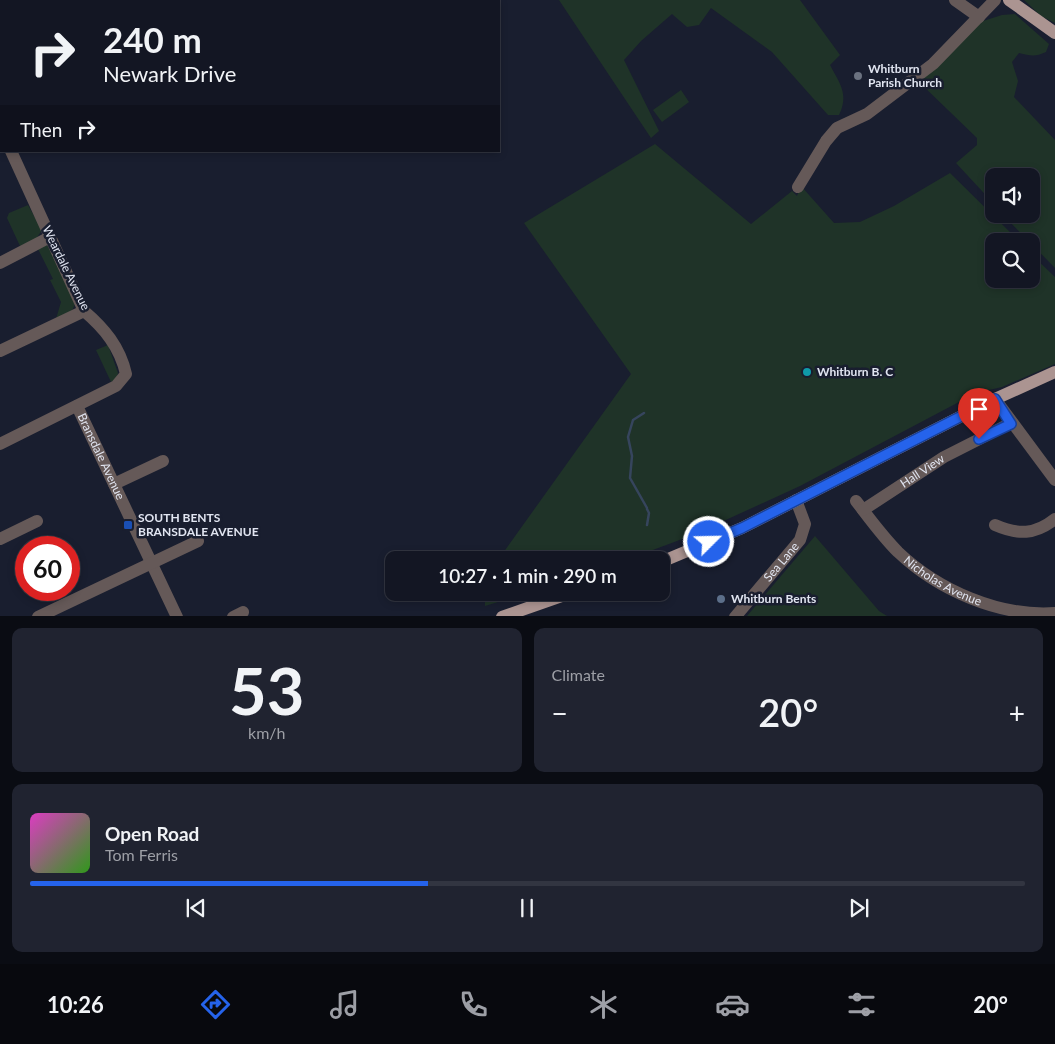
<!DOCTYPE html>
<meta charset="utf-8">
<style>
body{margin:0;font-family:Lato,sans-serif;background:#202330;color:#f1f3f6;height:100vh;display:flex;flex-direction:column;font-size:19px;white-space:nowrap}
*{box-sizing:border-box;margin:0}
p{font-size:16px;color:#9d9fa6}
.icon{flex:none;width:28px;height:28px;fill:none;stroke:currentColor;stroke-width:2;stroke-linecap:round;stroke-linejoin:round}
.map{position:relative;height:616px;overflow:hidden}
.drawer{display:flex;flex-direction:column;gap:12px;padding:12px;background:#0a0c13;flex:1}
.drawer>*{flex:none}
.hud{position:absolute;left:0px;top:0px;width:500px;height:152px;box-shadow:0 2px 8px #0003,0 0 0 1px #323541;background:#131623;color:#f1f3f6;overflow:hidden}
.controls{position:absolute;left:985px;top:168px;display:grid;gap:10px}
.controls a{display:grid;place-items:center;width:55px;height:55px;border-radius:10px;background:#131623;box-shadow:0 2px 8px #0003,0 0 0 1px #323541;font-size:25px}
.speed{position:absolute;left:15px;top:536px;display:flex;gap:10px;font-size:25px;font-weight:700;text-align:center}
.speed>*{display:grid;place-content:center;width:65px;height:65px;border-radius:50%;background:#131623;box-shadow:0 2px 8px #0003,0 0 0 1px #323541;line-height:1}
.speed .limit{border:8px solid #d22;background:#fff;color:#111}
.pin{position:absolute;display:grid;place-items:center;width:42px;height:42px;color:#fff;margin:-51px -21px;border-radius:50% 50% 50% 0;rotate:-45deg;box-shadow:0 0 5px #0007}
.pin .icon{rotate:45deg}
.me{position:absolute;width:55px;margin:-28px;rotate:67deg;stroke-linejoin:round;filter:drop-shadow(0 0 4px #0008)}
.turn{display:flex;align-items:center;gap:18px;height:105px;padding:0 20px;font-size:22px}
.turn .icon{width:65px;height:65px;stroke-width:2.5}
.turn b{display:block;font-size:35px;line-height:42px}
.then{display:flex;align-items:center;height:48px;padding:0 20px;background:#0003;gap:10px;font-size:19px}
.big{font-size:38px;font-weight:600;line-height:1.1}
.drawer .tile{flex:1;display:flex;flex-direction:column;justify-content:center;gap:8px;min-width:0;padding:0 18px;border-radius:10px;background:#202330}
.drawer .dial{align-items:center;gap:0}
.dial b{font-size:65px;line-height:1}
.song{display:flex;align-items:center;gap:15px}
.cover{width:60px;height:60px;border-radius:8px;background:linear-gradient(135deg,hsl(310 70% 55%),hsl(110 70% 35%))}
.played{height:5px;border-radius:2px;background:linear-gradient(90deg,#2563eb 40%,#323541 40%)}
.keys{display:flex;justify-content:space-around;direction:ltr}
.heat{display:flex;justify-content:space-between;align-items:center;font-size:28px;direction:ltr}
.drawer .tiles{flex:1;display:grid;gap:12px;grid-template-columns:1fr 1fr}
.tile:last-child{grid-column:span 2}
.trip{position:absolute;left:385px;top:551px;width:285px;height:50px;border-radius:10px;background:#131623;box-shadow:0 2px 8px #0003,0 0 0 1px #323541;font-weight:600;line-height:50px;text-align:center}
.menu{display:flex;height:80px;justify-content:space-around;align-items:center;background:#08090e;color:#9d9fa6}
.menu .icon{width:35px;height:35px}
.menu .current{color:#2563eb}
.menu b{font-size:22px;color:#f1f3f6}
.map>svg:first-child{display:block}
.green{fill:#1f3328}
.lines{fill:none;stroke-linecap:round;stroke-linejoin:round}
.stream{stroke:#36455d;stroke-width:2.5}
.minor{stroke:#655958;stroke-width:12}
.major{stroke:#ab9491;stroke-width:12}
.route-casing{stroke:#184099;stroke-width:12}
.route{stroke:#2563eb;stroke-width:9}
.worship-dot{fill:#6b7280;stroke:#191e2f;stroke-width:2}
.culture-dot{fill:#0f9aa8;stroke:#191e2f;stroke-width:2}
.transit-dot{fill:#1a4fb4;stroke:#191e2f;stroke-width:2}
.service-dot{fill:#5c6f8a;stroke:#191e2f;stroke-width:2}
.labels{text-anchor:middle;stroke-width:5;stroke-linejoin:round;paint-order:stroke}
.poi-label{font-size:12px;font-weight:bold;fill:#e1e5f1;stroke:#191e2f;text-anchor:start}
.street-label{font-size:12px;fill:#e1e5f1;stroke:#191e2f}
</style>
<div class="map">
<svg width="1055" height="617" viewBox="0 0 1055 617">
<rect width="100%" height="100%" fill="#191e2f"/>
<path class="green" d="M559 0H800L840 55 830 65C840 84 849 94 839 115H828L772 52 711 8 699 25 687 27 672 14 641 41 624 60 659 131 651 138Z
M1024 0H1055V23L1041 16Z
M1015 14 1049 44 1046 52C1035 57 1031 56 1019 53L1012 62 1018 81 1014 97 1055 140V268L1002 214H1031V176H994V204L956 163 977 145V138L919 82 980 22 1002 15Z
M681 90 689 102 662 122 653 110Z
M655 144 751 224 792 191 797 196 801 186 834 223 860 222 894 206 950 173 1019 241H994V279H1031V254L1055 277V364L1002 387 976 393 800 486 693 535 626 560H498L631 374 524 223Z
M28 205 42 230 36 239 20 246 7 218 9 213Z
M42 244 48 246 75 302C74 313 66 315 56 319L61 302 50 280 53 279 37 247Z
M108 345 118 373 116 379 111 382 96 350Z
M815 536 879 611 887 616H747Z
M485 593V592L527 593 485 606Z"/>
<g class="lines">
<path class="stream" d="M0 25 1 24
M644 413 633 420 628 437 632 456 630 478 647 508
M647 509 649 513 647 525"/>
<g class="minor">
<path d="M955 0 979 17"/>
<path d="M0 127 1 130"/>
<path d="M798 187 826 141 837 128 867 114 933 64 995 0"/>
<path d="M0 263 50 237"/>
<path d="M0 351 84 311"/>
<path d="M995 399 1055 480"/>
<path id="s1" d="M77 406 177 617"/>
<path d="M0 444 116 386 126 374C120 347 104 328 84 311L11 151"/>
<path d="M114 484 163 461"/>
<path id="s2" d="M856 501C870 519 882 536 898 552 938 590 999 617 1055 613"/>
<path id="s3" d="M863 510 944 457 1011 423"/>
<path d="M995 525C1018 535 1035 535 1055 519"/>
<path d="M0 539 37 521"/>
<path d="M38 617 198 541"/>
<path d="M233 617 243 612"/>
<path id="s4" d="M735 617 800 540 805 524 796 500"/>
</g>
<path class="major" d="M1009 0 1055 33
M661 562 742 528 995 399 1055 372
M502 617 573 592"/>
</g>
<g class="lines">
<g class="route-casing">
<path id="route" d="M709 542 742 528 995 399 1011 424 979 439"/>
</g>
<use href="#route" class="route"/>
</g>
<circle class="worship-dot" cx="858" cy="76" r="5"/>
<circle class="culture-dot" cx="807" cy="372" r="5"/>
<rect class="transit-dot" x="123" y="520" width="10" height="10" rx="2.5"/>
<circle class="service-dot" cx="721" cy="599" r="5"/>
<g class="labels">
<g class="poi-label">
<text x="868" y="73">Whitburn<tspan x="868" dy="14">Parish Church</tspan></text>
<text x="817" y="376">Whitburn B. C</text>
<text x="138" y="522">SOUTH BENTS<tspan x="138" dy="14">BRANSDALE AVENUE</tspan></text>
<text x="731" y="603">Whitburn Bents</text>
</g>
<g class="street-label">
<text transform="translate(66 268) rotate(64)" y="4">Weardale Avenue</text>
<text dy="4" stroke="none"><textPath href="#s1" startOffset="56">Bransdale Avenue</textPath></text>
<text dy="4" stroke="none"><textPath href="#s3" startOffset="71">Hall View</textPath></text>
<text dy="4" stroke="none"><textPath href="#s4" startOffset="72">Sea Lane</textPath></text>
<text dy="4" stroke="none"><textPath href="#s2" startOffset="120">Nicholas Avenue</textPath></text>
</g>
</g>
</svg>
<div class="controls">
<a><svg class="icon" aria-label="sound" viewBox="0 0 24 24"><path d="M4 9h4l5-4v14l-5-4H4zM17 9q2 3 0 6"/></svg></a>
<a><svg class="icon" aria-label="search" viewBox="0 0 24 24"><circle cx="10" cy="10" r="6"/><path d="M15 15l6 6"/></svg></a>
</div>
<div class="speed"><div class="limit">60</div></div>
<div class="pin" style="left:979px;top:439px;background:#d93025"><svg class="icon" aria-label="arrive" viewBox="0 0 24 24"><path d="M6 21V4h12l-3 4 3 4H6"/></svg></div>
<svg class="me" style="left:709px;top:542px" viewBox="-20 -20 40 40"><circle r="17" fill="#2563eb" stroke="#fff" stroke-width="3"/><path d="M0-11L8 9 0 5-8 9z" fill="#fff"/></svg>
<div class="trip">10:27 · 1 min · 290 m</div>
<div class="hud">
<div class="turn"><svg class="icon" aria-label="right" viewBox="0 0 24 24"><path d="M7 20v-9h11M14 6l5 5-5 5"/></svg><div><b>240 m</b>Newark Drive</div></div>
<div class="then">Then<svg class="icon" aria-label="right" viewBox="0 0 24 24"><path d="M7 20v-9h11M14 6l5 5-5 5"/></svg></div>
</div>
</div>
<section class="drawer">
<div class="tiles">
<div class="tile dial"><b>53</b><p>km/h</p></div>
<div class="tile"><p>Climate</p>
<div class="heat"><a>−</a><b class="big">20°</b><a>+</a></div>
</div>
<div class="tile">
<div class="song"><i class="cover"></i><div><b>Open Road</b><p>Tom Ferris</p></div></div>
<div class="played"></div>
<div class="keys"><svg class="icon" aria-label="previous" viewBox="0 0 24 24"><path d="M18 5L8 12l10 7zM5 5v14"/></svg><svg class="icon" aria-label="pause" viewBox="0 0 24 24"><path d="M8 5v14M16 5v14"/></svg><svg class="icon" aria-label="next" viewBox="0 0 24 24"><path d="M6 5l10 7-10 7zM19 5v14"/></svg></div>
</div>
</div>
</section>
<nav class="menu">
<b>10:26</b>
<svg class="icon current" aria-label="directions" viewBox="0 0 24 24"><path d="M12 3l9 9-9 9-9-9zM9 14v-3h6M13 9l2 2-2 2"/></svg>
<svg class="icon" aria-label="music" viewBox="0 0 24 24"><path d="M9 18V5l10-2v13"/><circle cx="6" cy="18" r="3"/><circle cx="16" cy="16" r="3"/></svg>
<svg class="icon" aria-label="phone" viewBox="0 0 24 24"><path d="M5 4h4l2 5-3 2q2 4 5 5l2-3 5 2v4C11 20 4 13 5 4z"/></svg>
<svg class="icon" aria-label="climate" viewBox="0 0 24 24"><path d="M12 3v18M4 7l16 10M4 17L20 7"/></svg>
<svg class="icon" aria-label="car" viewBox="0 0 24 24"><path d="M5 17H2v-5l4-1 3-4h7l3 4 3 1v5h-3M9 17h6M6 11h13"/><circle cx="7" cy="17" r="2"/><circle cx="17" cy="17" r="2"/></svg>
<svg class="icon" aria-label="filters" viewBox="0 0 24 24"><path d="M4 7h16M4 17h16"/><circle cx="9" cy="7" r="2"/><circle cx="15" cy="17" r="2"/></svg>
<b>20°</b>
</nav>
